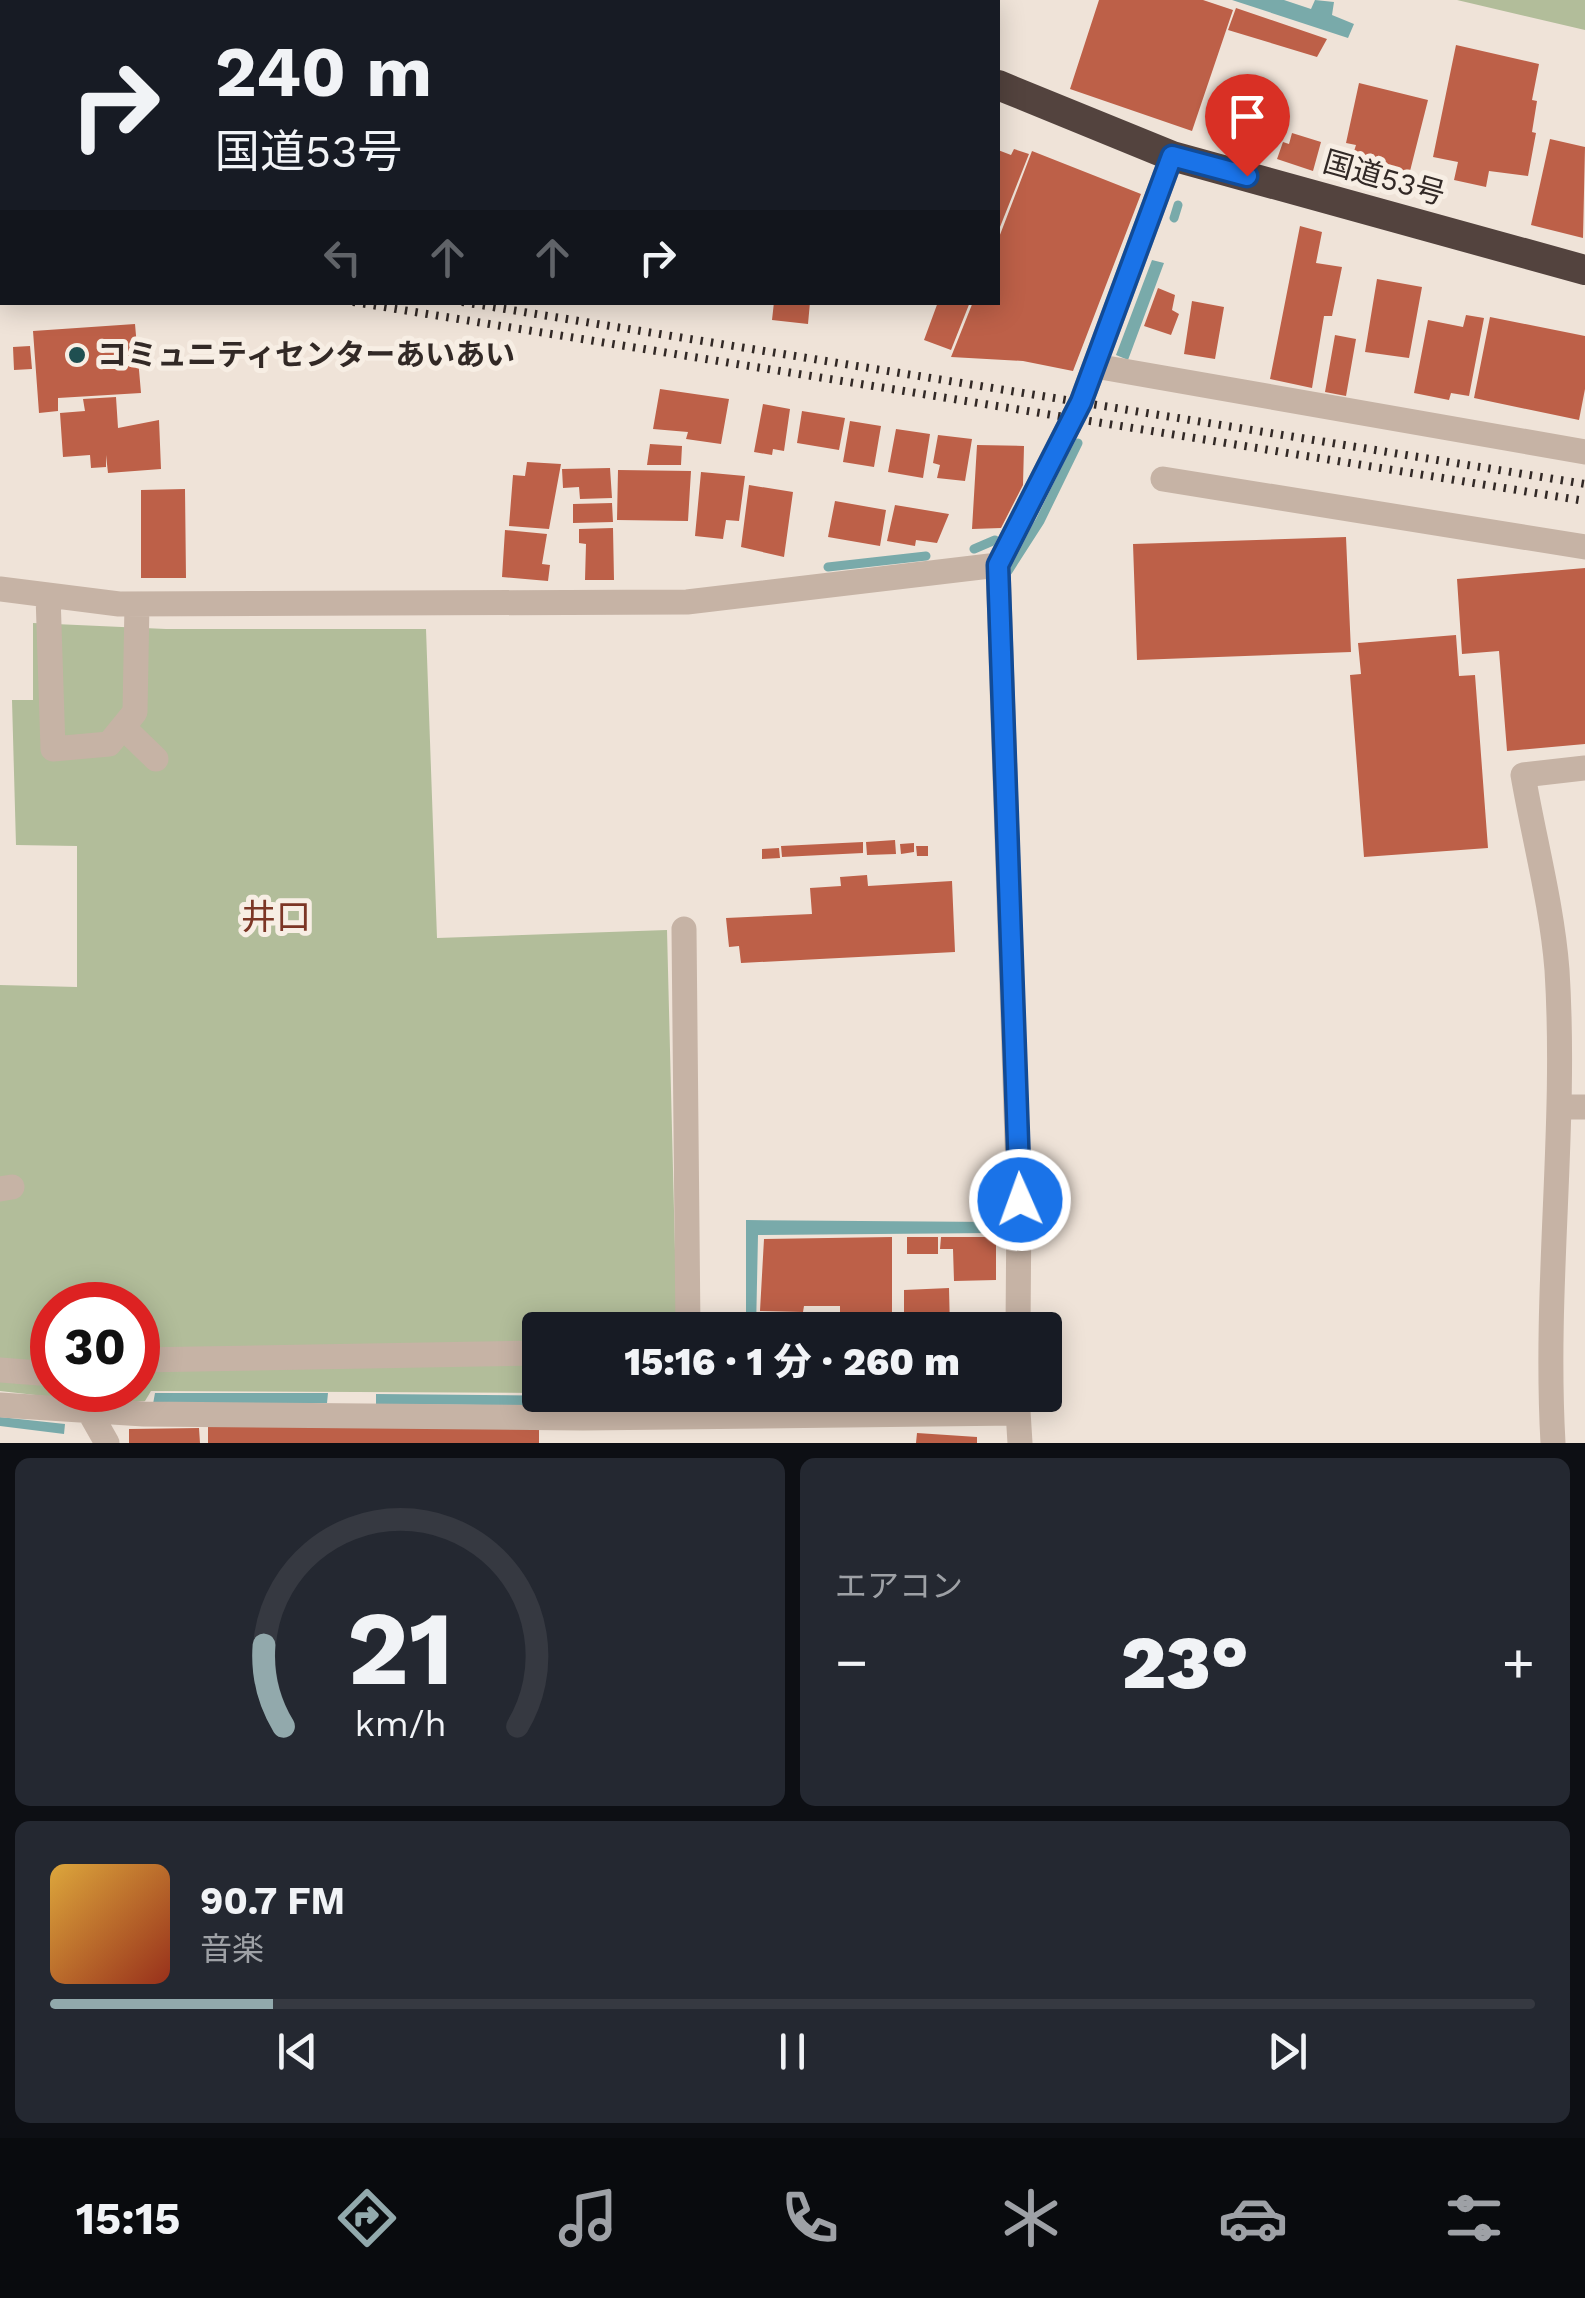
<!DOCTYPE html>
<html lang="ja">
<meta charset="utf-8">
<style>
body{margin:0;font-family:"Work Sans","Noto Sans JP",sans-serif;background:#242831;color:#f1f3f6;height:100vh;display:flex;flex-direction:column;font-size:38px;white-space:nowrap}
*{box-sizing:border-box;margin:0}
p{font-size:32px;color:#9ea1a6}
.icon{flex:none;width:55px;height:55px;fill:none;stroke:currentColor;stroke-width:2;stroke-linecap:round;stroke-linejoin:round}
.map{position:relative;height:1443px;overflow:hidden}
.drawer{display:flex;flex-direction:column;gap:15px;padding:15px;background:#0d0f14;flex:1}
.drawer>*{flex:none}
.hud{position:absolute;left:0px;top:0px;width:1000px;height:305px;box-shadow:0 5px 25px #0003;background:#171b24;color:#f1f3f6;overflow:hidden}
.speed{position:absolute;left:30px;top:1282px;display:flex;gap:20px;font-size:50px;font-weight:700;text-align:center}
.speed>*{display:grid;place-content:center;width:130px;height:130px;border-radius:50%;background:#171b24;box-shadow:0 5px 25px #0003;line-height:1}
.speed .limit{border:15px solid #d22;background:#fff;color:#111}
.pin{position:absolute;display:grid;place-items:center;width:85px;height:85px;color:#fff;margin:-102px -42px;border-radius:50% 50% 50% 0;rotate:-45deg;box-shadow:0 0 10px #0007}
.pin .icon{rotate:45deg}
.me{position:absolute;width:110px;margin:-55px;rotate:358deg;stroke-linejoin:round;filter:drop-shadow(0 0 8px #0008)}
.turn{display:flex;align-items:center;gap:35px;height:210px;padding:0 50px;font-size:45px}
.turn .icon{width:130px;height:130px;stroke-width:2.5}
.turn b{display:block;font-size:70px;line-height:85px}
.lanes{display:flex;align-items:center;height:95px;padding:0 50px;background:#0003;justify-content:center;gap:50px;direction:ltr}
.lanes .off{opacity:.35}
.big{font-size:75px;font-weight:800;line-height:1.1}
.drawer .tile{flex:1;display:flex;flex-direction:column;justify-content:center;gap:15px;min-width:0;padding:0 35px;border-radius:15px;background:#242831}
.drawer .dial{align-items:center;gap:0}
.dial svg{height:260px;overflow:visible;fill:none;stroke:#363941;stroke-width:7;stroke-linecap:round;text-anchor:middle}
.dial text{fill:#f1f3f6;stroke:none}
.song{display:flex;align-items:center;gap:30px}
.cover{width:120px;height:120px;border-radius:15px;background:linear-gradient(135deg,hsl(40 70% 55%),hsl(10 70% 35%))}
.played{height:10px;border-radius:5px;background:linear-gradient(90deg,#92a9ac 15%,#363941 15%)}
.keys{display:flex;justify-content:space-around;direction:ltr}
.heat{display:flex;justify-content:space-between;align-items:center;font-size:55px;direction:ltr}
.drawer .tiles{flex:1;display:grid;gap:15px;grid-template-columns:1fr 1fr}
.tile:last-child{grid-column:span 2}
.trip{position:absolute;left:522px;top:1312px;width:540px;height:100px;border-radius:10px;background:#171b24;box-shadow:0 5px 25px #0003;font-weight:800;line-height:100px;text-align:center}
.menu{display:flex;height:160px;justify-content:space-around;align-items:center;background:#090b0e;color:#9ea1a6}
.menu .icon{width:70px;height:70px}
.menu .on{color:#92a9ac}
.menu b{font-size:45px;color:#f1f3f6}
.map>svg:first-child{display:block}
.green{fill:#b2bd9a;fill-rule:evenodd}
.water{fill:#79aaaa}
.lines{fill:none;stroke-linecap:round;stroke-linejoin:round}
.stream{stroke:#79aaaa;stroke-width:9}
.building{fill:#bd6048}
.minor{stroke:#c6b3a5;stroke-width:25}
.highway{stroke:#53433e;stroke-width:30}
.rail{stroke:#322926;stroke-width:8;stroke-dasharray:2.5 8;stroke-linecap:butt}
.route-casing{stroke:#114b97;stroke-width:25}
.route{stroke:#1a73e8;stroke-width:18}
.poi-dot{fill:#1f4f51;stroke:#f7eee4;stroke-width:4}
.labels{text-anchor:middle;stroke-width:10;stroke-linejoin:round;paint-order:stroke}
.street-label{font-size:30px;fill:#322926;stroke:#f7eee4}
.poi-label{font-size:30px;font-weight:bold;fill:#322926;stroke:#f7eee4;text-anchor:start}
.quarter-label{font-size:35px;fill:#7c3625;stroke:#f7eee4}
</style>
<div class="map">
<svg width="1585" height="1443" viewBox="0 0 1585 1443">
<rect width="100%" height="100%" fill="#efe3d8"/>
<path class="green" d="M1457 0H1585V30Z
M33 623 166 629H426L437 938 667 930 677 1330H540V1393L151 1391 145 1401H88L0 1391V985L77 987V846L16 845 12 700H33ZM52 1305H138V1390H52Z"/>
<path class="water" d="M1232 0H1284L1311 9 1315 0 1334 2 1332 15 1354 24 1348 38Z
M1152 260 1164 263 1128 360 1116 355Z
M746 1220 993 1222V1233L758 1235 756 1330H746Z
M155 1393H328L327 1403 153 1404Z
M376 1394 675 1397 676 1407 376 1404Z
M0 1417 65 1424 64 1434 0 1426Z"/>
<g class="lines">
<path class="stream" d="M1174 218 1178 205
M974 549 995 540
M828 567 926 556
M1008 571 1040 521 1078 443"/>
</g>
<path class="building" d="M1099 0H1203L1233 10 1192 131 1070 89Z
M1236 8 1327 39 1317 57 1228 30Z
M1456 45 1539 64 1532 100 1537 101 1532 132 1536 133 1528 176 1489 171 1486 187 1454 180 1458 162 1433 157Z
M1359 83 1428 100 1408 179 1350 164 1356 145 1346 143Z
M1292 133 1321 142 1313 171 1277 159 1283 142 1289 144Z
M1550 139 1585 147 1583 238 1531 225Z
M1014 149 1029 154 998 232V150L1011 155Z
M1032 151 1141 194 1073 371 1023 361 951 357 973 302H998V240Z
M1300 226 1322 232 1316 263 1342 267 1332 316H1324L1312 388 1270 379Z
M1377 279 1422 287 1409 358 1365 352Z
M1158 288 1175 295 1172 310 1179 314 1171 335 1144 326Z
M1192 301 1224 307 1215 359 1184 354Z
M774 302H810L808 324 772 320Z
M938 302H970L951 350 924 340Z
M1466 315 1484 318 1469 396 1451 393 1449 400 1414 393 1428 320 1463 327Z
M1490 317 1585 336V389L1579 420 1474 398Z
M135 324 141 393 58 398V411L39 413 33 331Z
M1335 335 1356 339 1346 396 1325 392Z
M30 346 32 369 14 370 13 347Z
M660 389 729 399 721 444 686 439 688 432 653 429Z
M116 397 118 428 159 420 161 469 108 473 106 455V467L91 468 90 455 63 457 60 413 85 411 83 399Z
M763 404 790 409 784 451 773 449 772 455 754 452Z
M802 411 845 418 839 450 797 443Z
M850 421 881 426 874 467 843 462Z
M896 429 930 434 923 478 888 472Z
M938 435 972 439 965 481 937 478 940 465 933 463Z
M650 444 682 446 681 465H647Z
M977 445 1024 446 1023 485 1001 528 972 529Z
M527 462 561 464 549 529 509 526 513 475 525 476Z
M610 468 612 498 580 499 579 487 563 488 562 469Z
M618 470 691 471 688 521 617 520Z
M701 472 745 476 739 521 726 520 723 539 695 536Z
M749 485 793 492 784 557 741 547Z
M185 489 186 578H141V490Z
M835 501 886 510 880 546 828 537Z
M612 503 613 522 573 523V504Z
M895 505 949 514 937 543 916 540 915 546 887 541Z
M613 528 614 580H585L586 544 579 543V529Z
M505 530 547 534 542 564 550 565 548 581 502 577Z
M1346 537 1351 652 1137 660 1133 544Z
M1585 568V744L1507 751 1499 651 1462 654 1457 579Z
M1456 635 1459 676 1475 675 1488 848 1364 857 1350 675 1361 674 1358 643Z
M895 840 896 854 867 855 866 842Z
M863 842V853L782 857 781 846Z
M914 843V852L901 854 900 844Z
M916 846H928V856H917Z
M779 848 780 858 762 859V849Z
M867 875 868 886 952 881 955 952 741 963 739 946 729 947 726 918 812 914 810 888 841 886 840 877Z
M892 1237V1330H840V1306H804L803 1312 760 1311 764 1239Z
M907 1237H938V1254H907Z
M941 1237H996V1280L954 1281 953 1249H940Z
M949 1288 950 1330H904V1290Z
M539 1426V1443H208V1427Z
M199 1428 200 1443H129V1429Z
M917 1433 977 1437V1443H916Z"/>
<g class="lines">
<path class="minor" d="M1095 366 1585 452
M1163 479 1585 547
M0 589 119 604 687 602 998 565
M48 595 53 749 109 744 135 712 137 604
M123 727 156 759
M684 929 688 1330
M1559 1107H1585
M0 1189 12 1187
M1018 1330 1019 1200 998 565 1081 402 1172 156
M138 1360 540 1353
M0 1370 52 1374
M1017 1395 1020 1443
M0 1405 144 1414 583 1418 1017 1413
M90 1413 107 1443
M1553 1443C1544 1285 1567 1128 1557 970 1552 905 1534 839 1523 775L1585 768"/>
<path class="highway" d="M783 0 790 2
M998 85 1172 156 1585 270"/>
<path class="rail" d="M0 222 2 223
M0 248 2 249
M353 302 1585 501
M462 302 1585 484"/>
</g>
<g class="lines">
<g class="route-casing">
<path id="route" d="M1020 1200 998 565 1081 402 1172 156 1247 176"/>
</g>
<use href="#route" class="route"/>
</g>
<circle class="poi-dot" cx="77" cy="355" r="10"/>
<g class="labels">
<g class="street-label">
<text transform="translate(1384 178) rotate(16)" y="10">国道53号</text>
</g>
<g class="poi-label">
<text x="97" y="365">コミュニティセンターあいあい</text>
</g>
<g class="quarter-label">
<text x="276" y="929">井口</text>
</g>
</g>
</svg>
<div class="speed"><div class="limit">30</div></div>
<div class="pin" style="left:1247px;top:176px;background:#d93025"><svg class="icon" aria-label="arrive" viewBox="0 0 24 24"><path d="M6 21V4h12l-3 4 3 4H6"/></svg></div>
<svg class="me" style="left:1020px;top:1200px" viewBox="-20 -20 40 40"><circle r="17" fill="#1a73e8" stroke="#fff" stroke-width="3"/><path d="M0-11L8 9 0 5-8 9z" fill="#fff"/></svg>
<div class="trip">15:16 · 1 分 · 260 m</div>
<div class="hud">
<div class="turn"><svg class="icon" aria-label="right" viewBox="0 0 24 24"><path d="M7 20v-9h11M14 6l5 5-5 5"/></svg><div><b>240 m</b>国道53号</div></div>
<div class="lanes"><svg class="icon off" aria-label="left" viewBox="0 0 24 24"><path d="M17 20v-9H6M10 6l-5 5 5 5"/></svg><svg class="icon off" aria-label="ahead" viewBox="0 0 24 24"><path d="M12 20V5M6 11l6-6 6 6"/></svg><svg class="icon off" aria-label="ahead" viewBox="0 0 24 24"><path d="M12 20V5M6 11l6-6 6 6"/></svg><svg class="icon" aria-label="right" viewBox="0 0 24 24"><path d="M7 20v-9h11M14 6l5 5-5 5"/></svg></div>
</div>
</div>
<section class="drawer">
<div class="tiles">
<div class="tile dial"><svg viewBox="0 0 100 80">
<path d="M14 69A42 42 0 1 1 86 69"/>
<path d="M14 69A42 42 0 0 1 8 44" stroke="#92a9ac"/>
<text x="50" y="56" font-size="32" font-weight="700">21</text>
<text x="50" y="72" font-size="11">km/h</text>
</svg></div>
<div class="tile"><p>エアコン</p>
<div class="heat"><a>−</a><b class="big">23°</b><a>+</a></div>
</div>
<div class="tile">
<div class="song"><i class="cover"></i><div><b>90.7 FM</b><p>音楽</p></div></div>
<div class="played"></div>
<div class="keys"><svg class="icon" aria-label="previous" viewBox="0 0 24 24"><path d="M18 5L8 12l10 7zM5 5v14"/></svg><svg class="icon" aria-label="pause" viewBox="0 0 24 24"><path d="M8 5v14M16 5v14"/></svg><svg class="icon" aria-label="next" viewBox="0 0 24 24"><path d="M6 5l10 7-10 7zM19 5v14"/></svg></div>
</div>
</div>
</section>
<nav class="menu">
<b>15:15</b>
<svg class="icon on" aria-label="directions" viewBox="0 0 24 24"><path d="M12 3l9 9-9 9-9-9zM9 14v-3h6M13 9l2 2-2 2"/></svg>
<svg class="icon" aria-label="music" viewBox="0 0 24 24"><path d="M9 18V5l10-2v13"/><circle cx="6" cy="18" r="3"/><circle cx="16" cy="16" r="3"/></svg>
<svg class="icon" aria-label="phone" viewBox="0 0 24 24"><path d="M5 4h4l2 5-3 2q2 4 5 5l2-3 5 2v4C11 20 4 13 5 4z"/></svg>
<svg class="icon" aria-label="climate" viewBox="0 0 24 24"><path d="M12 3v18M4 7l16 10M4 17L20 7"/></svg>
<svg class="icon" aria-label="car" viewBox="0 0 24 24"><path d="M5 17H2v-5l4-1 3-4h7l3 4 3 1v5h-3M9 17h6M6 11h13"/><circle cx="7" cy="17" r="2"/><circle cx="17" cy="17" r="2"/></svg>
<svg class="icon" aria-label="filters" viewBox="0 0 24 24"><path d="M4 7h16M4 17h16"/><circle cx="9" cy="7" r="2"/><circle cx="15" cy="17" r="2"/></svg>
</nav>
